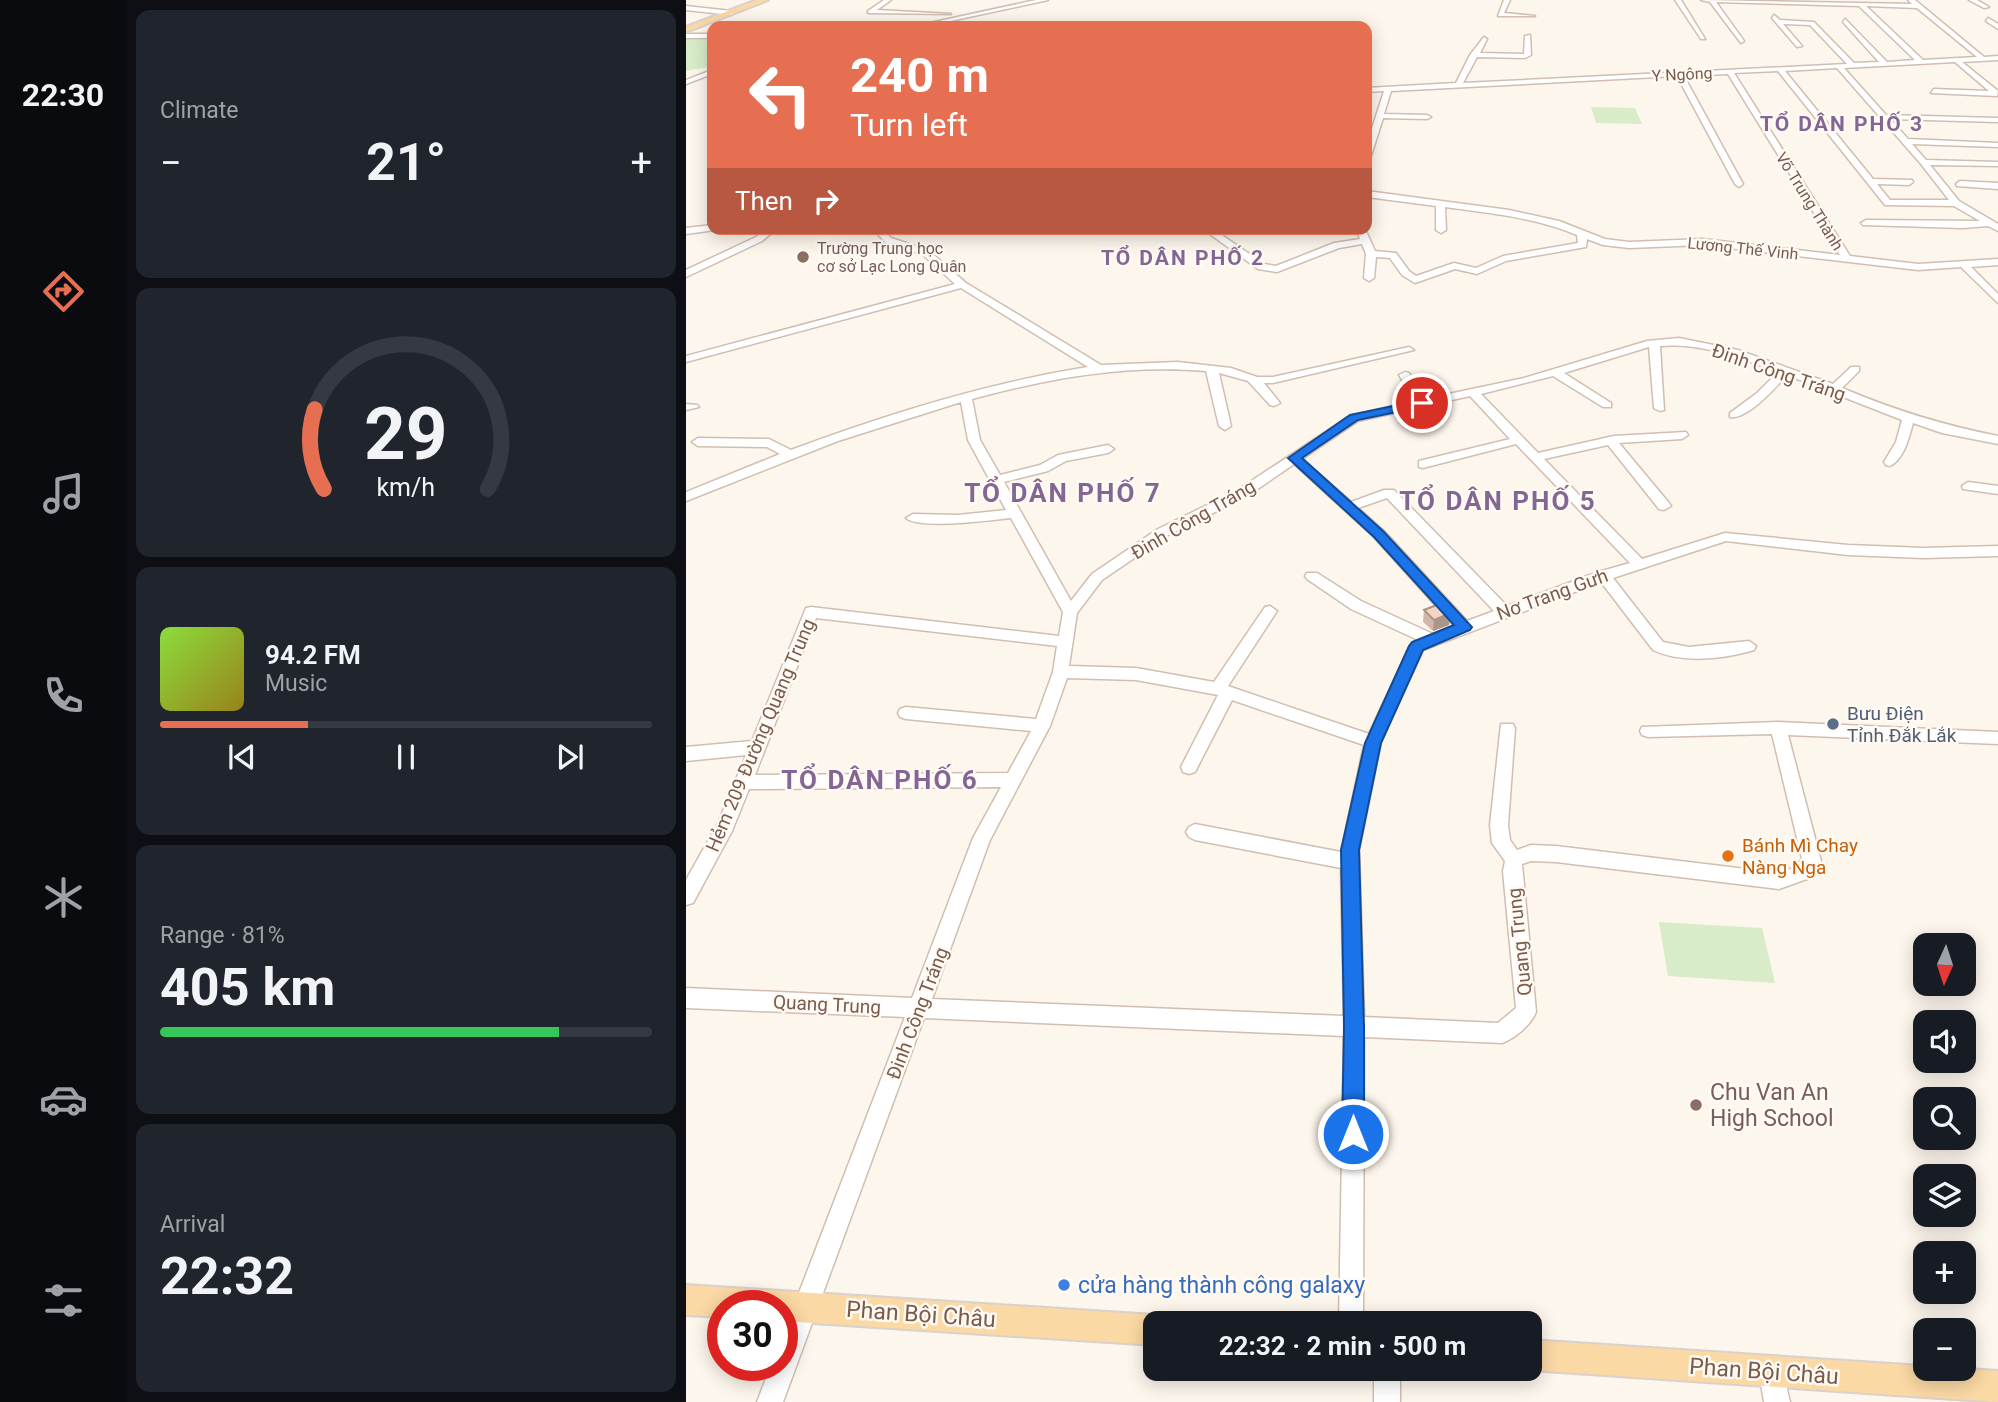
<!DOCTYPE html>
<meta charset="utf-8">
<style>
body{margin:0;font-family:Roboto,sans-serif;background:#20242c;color:#f1f3f6;height:100vh;display:flex;flex-direction:column;font-size:26px;white-space:nowrap}
*{box-sizing:border-box;margin:0}
p{font-size:23px;color:#9ea1a6}
.icon{flex:none;width:38px;height:38px;fill:none;stroke:currentColor;stroke-width:2;stroke-linecap:round;stroke-linejoin:round}
.map{position:relative;flex:1;overflow:hidden}
.details{display:flex;flex-direction:column;gap:10px;padding:10px;background:#0d0f14;width:560px}
.details>*{flex:none}
.hud{position:absolute;left:21px;top:21px;width:665px;height:214px;border-radius:14px;box-shadow:0 4px 18px #0003;background:#e76f51;color:#fff;overflow:hidden}
.needle{width:46px;rotate:183deg}
.tools{position:absolute;left:1227px;top:933px;display:grid;gap:14px}
.tools a{display:grid;place-items:center;width:63px;height:63px;border-radius:14px;background:#171b24;box-shadow:0 4px 18px #0003;font-size:35px}
.speed{position:absolute;left:21px;top:1290px;display:flex;gap:14px;font-size:35px;font-weight:700;text-align:center}
.speed>*{display:grid;place-content:center;width:91px;height:91px;border-radius:50%;background:#171b24;box-shadow:0 4px 18px #0003;line-height:1}
.speed .limit{border:10px solid #d22;background:#fff;color:#111}
.pin{position:absolute;display:grid;place-items:center;width:60px;height:60px;color:#fff;margin:-30px;border:4px solid #fff;border-radius:50%;box-shadow:0 2px 7px #0007}
.me{position:absolute;width:77px;margin:-38px;rotate:0deg;stroke-linejoin:round;filter:drop-shadow(0 0 5px #0008)}
.turn{display:flex;align-items:center;gap:24px;height:147px;padding:0 28px;font-size:32px}
.turn .icon{width:91px;height:91px;stroke-width:2.5}
.turn b{display:block;font-size:49px;line-height:60px}
.then{display:flex;align-items:center;height:66px;padding:0 28px;background:#0003;gap:14px;font-size:26px}
.big{font-size:52px;font-weight:700;line-height:1.1}
.details .widget{flex:1;display:flex;flex-direction:column;justify-content:center;gap:10px;min-width:0;padding:0 24px;border-radius:14px;background:#20242c}
.details .dial{align-items:center;gap:0}
.dial svg{height:182px;overflow:visible;fill:none;stroke:#363941;stroke-width:7;stroke-linecap:round;text-anchor:middle}
.dial text{fill:#f1f3f6;stroke:none}
.song{display:flex;align-items:center;gap:21px}
.cover{width:84px;height:84px;border-radius:10px;background:linear-gradient(135deg,hsl(90 70% 55%),hsl(50 70% 35%))}
.played{height:7px;border-radius:4px;background:linear-gradient(90deg,#e76f51 30%,#363941 30%)}
.keys{display:flex;justify-content:space-around;direction:ltr}
.heat{display:flex;justify-content:space-between;align-items:center;font-size:38px;direction:ltr}
.charge{height:10px;border-radius:5px;background:linear-gradient(90deg,#34c759 81%,#363941 0)}
.trip{position:absolute;left:457px;top:1311px;width:399px;height:70px;border-radius:14px;background:#171b24;box-shadow:0 4px 18px #0003;font-weight:700;line-height:70px;text-align:center}
main{display:flex;flex:1;min-height:0}
.tabs{display:flex;flex-direction:column;width:126px;justify-content:space-around;align-items:center;background:#090b0e;color:#9ea1a6}
.tabs .icon{width:49px;height:49px}
.tabs .active{color:#e76f51}
.tabs b{font-size:32px;color:#f1f3f6}
.map>svg:first-child{display:block}
.green{fill:#d8ecc9}
.lines{fill:none;stroke-linecap:round;stroke-linejoin:round}
.minor-casing{stroke:#d1beb0;stroke-width:3}
.major-casing{stroke:#dad1cd;stroke-width:4}
.minor{fill:#fff;fill-rule:evenodd}
.major{fill:#fbd9a5;fill-rule:evenodd}
.wall{fill:#d1b7a8}
.shaded-wall{fill:#aa9588}
.building{fill:#f3d5c3;stroke:#aa9588;stroke-width:2}
.route{fill:#1a73e8;stroke:#114b97;stroke-width:2}
.education-dot{fill:#8d6e63;stroke:#fffaf3;stroke-width:2.5}
.service-dot{fill:#5c6f8a;stroke:#fffaf3;stroke-width:2.5}
.food-dot{fill:#e8710a;stroke:#fffaf3;stroke-width:2.5}
.shop-dot{fill:#3f7fe0;stroke:#fffaf3;stroke-width:2.5}
.labels{text-anchor:middle;stroke-width:5;stroke-linejoin:round;paint-order:stroke}
.far-street-label{font-size:16px;fill:#7a5c4d;stroke:#fffaf3}
.far-education-label{font-size:16px;fill:#785e54;stroke:#fffaf3;text-anchor:start}
.street-label{font-size:19px;fill:#7a5c4d;stroke:#fffaf3}
.service-label{font-size:19px;fill:#4e5e75;stroke:#fffaf3;text-anchor:start}
.food-label{font-size:19px;fill:#c56008;stroke:#fffaf3;text-anchor:start}
.far-district-label{font-size:21px;font-weight:bold;letter-spacing:2px;fill:#846695;stroke:#fffaf3}
.near-education-label{font-size:23px;fill:#785e54;stroke:#fffaf3;text-anchor:start}
.near-shop-label{font-size:23px;fill:#366cbe;stroke:#fffaf3;text-anchor:start}
.near-street-label{font-size:23px;fill:#7a5c4d;stroke:#fffaf3}
.district-label{font-size:26px;font-weight:bold;letter-spacing:2px;fill:#846695;stroke:#fffaf3}
</style>
<main>
<nav class="tabs">
<b>22:30</b>
<svg class="icon active" aria-label="directions" viewBox="0 0 24 24"><path d="M12 3l9 9-9 9-9-9zM9 14v-3h6M13 9l2 2-2 2"/></svg>
<svg class="icon" aria-label="music" viewBox="0 0 24 24"><path d="M9 18V5l10-2v13"/><circle cx="6" cy="18" r="3"/><circle cx="16" cy="16" r="3"/></svg>
<svg class="icon" aria-label="phone" viewBox="0 0 24 24"><path d="M5 4h4l2 5-3 2q2 4 5 5l2-3 5 2v4C11 20 4 13 5 4z"/></svg>
<svg class="icon" aria-label="climate" viewBox="0 0 24 24"><path d="M12 3v18M4 7l16 10M4 17L20 7"/></svg>
<svg class="icon" aria-label="car" viewBox="0 0 24 24"><path d="M5 17H2v-5l4-1 3-4h7l3 4 3 1v5h-3M9 17h6M6 11h13"/><circle cx="7" cy="17" r="2"/><circle cx="17" cy="17" r="2"/></svg>
<svg class="icon" aria-label="filters" viewBox="0 0 24 24"><path d="M4 7h16M4 17h16"/><circle cx="9" cy="7" r="2"/><circle cx="15" cy="17" r="2"/></svg>
</nav>
<section class="details">
<div class="widget"><p>Climate</p>
<div class="heat"><a>−</a><b class="big">21°</b><a>+</a></div>
</div>
<div class="widget dial"><svg viewBox="0 0 100 80">
<path d="M14 69A42 42 0 1 1 86 69"/>
<path d="M14 69A42 42 0 0 1 10 34" stroke="#e76f51"/>
<text x="50" y="56" font-size="32" font-weight="700">29</text>
<text x="50" y="72" font-size="11">km/h</text>
</svg></div>
<div class="widget">
<div class="song"><i class="cover"></i><div><b>94.2 FM</b><p>Music</p></div></div>
<div class="played"></div>
<div class="keys"><svg class="icon" aria-label="previous" viewBox="0 0 24 24"><path d="M18 5L8 12l10 7zM5 5v14"/></svg><svg class="icon" aria-label="pause" viewBox="0 0 24 24"><path d="M8 5v14M16 5v14"/></svg><svg class="icon" aria-label="next" viewBox="0 0 24 24"><path d="M6 5l10 7-10 7zM19 5v14"/></svg></div>
</div>
<div class="widget"><p>Range · 81%</p><b class="big">405 km</b><div class="charge"></div></div>
<div class="widget"><p>Arrival</p><b class="big">22:32</b></div>
</section>
<div class="map">
<svg width="1312" height="1402" viewBox="0 0 1312 1402">
<rect width="100%" height="100%" fill="#fdf6ec"/>
<path class="green" d="M0 39 26 40V66L0 71Z
M905 107 949 108 956 124 910 123Z
M973 922 1076 928 1089 983 982 976Z"/>
<g class="lines">
<g class="minor-casing">
<path id="minor" d="M198 0H205L191 10 265 14 182 13V11Z
M350 0H362L241 26H230Z
M818 0H824L818 13 849 16H812Z
M989 0H995L1019 39H1015Z
M1015 0 1226 4 1222 0H1229L1298 57 1312 56V60L1276 62 1312 91 1311 96 1245 93 1248 89 1303 91 1269 62 1158 68 1200 115 1312 118V122L1204 119 1222 139 1312 143V147L1226 144 1240 160 1312 162V166L1244 165 1273 201 1312 224V231L1302 226 1277 228 1177 225 1175 223 1180 220 1294 221 1268 206 1199 205 1092 71 1048 73 1164 256 1232 264 1312 259V265L1285 267 1312 294V303L1275 267 1232 270 1017 245 943 248 917 245 901 239 900 247 820 261 791 274 769 269 729 283 716 275 704 258 690 257 688 278 683 281 678 278 680 254 676 244 653 248 591 272 572 269 517 229H527L578 264 590 266 648 243 674 239 670 229H679L689 251 710 253 723 271 730 276 768 263 790 268 817 256 892 243 891 235C848 217 803 213 759 207L760 230 755 233 750 230V206L681 197V191L823 210 873 221 919 239 943 242 1017 239 1154 255 1042 74 998 76 1057 184 1053 187 1049 184 991 76 705 91 698 114 741 115 745 117 741 119 697 118 685 156 681 158V144L698 91 681 92V88L770 83 784 55 798 37 801 39 794 53 838 54 839 36 844 35 845 55 839 58 791 57 777 83 1161 64 1124 25 1097 24 1116 46 1111 47 1086 18 1088 15 1094 20 1128 22 1168 63 1193 62 1157 22 1159 19 1201 62 1229 60 1173 6 1030 2 1058 41 1055 43 1024 2ZM1180 6 1231 8 1291 57 1237 60ZM1151 68 1235 164 1263 200H1204L1191 184 1223 185 1227 182 1226 180 1187 179 1099 71Z
M1283 0H1291L1303 7 1298 8Z
M0 6 45 11 48 13 45 15 0 10Z
M1302 18 1312 24V29L1300 21Z
M0 34H26V38H0Z
M26 70V74L0 84V80Z
M1274 181 1312 183V189L1271 186 1270 184Z
M26 225V229L29 230 0 234V228Z
M80 229H90L76 241 0 277V270L70 237Z
M187 229H196L205 238 242 250 280 283 415 365 492 362 545 368 571 377H587L723 347 728 350 587 383H578L594 403 588 406 584 405 562 381 533 373 545 426 539 430 533 426 520 371C440 364 364 378 286 399L294 440 314 475 354 465 372 455 422 445 428 449 422 453 380 461 362 471 318 482 385 601 406 574 472 529 550 491 664 416 729 401 713 375 719 372 723 373 739 399 838 378 961 341 993 338 1052 350 1147 384 1165 367H1173V371L1156 388C1208 410 1256 425 1312 436V444L1256 433 1227 423C1223 438 1218 459 1204 466L1200 465 1198 462 1210 442 1216 420 1101 375C1090 387 1061 420 1044 417V413L1071 393 1092 372C1054 358 1015 342 974 346L978 410 974 411 968 408 963 347 878 373 925 403V407H917L867 376 795 394 852 453 928 436 1000 432 1002 435 996 439 933 443 983 503 985 506 978 510 973 509 922 445 858 459 956 559 1039 533 1162 545 1237 548 1312 546V556L1237 558 1162 555 1040 541 927 578 977 642 1003 647 1063 641 1070 646 1068 650C1038 659 996 664 967 650L915 582 737 650 695 742 673 850 678 1017 812 1023 830 1008 817 871 819 861 806 843 804 825 815 724H827L829 728 822 825 824 840 831 850 845 845 870 846 1093 873 1109 867 1116 859 1086 734 962 737 956 735 954 731 956 727 1092 722 1312 732V744L1102 735 1135 861 1121 879 1093 889 870 862 845 861 836 864 850 1012C845 1025 829 1038 816 1043L678 1037 677 1323H653L658 1036 238 1018 97 1402H71L85 1365H96V1337L219 1017 0 1008V988L226 998 287 838 315 787 63 789 46 831 7 903 0 905V880L32 823 60 755 0 761V747L66 741 120 608 125 607 373 636 377 612 325 518C305 520 233 530 220 518L227 514 272 515 320 510 282 440 275 402 152 441 0 501V492L94 454 81 447 12 446 6 442 12 438 83 439 105 450C201 414 301 383 402 367L275 288 0 362V356L269 284 236 254 199 242ZM784 396 824 439 733 461V467L737 468 830 444 944 563 912 572 821 606 708 490H698L665 502 616 459 672 421ZM608 464 688 537 768 626 747 634 675 601 631 573H621L619 576 621 579 665 609 732 640 724 646 683 734 542 686 591 611 584 606 579 607 528 682 450 668 383 666 391 613 416 580 482 535 560 497ZM701 498 808 611 781 621 698 531 672 508ZM130 618 371 646 367 672 350 719 220 707 214 709 212 713 214 717 220 719 345 731 322 773 69 775ZM381 678 450 680 532 695 495 767 497 772 503 774 509 772 546 700 678 745 655 852 509 824 503 827 500 832 503 837 509 840 655 868 658 1016 246 999 304 840 364 726Z
M0 404 11 405 13 407 0 410Z
M1282 482 1312 486V494L1277 489 1276 486Z
M1086 1359 1095 1363 1104 1402H1078L1073 1372 1077 1363Z
M688 1368H714V1402H688Z"/>
</g>
<g class="major-casing">
<path id="major" d="M71 0H82L0 32V27Z
M0 1285 469 1315 480 1319 481 1323H469V1345L96 1321V1306H37V1317L0 1315Z
M844 1340 1312 1371V1402L844 1370 840 1368H844Z"/>
</g>
<use href="#minor" class="minor"/>
<use href="#major" class="major"/>
</g>
<path class="wall" d="M738 610 763 625 747 631 737 622Z"/>
<path class="shaded-wall" d="M765 613 763 625 747 631 748 620Z"/>
<path class="building" d="M756 603 765 613 748 620 738 610Z"/>
<path class="route" d="M736 400 740 401V406L672 420 616 458 697 531 786 627 784 630 737 650 695 743 673 850 678 1027V1134L675 1142 667 1145 659 1142 656 1134 658 1027 655 850 679 743 723 646 726 642 768 625 688 537 602 458 664 415Z"/>
<g class="education-dot">
<circle cx="117" cy="257" r="7"/>
<circle cx="1010" cy="1105" r="7"/>
</g>
<circle class="service-dot" cx="1147" cy="724" r="7"/>
<circle class="food-dot" cx="1042" cy="856" r="7"/>
<circle class="shop-dot" cx="378" cy="1285" r="7"/>
<g class="labels">
<g class="far-street-label">
<text transform="translate(996 74) rotate(-3)" y="6">Y Ngông</text>
<text transform="translate(1124 201) rotate(58)" y="6">Võ Trung Thành</text>
<text transform="translate(1057 248) rotate(6)" y="6">Lương Thế Vinh</text>
</g>
<g class="far-education-label">
<text x="131" y="254">Trường Trung học<tspan x="131" dy="18">cơ sở Lạc Long Quân</tspan></text>
</g>
<g class="street-label">
<text transform="translate(1093 372) rotate(19)" y="7">Đinh Công Tráng</text>
<text transform="translate(507 519) rotate(-30)" y="7">Đinh Công Tráng</text>
<text transform="translate(866 594) rotate(-20)" y="7">Nơ Trang Gưh</text>
<text transform="translate(74 735) rotate(-67)" y="7">Hẻm 209 Đường Quang Trung</text>
<text transform="translate(833 942) rotate(-96)" y="7">Quang Trung</text>
<text transform="translate(141 1004) rotate(3)" y="7">Quang Trung</text>
<text transform="translate(231 1013) rotate(-69)" y="7">Đinh Công Tráng</text>
</g>
<g class="service-label">
<text x="1161" y="720">Bưu Điện<tspan x="1161" dy="22">Tỉnh Đắk Lắk</tspan></text>
</g>
<g class="food-label">
<text x="1056" y="852">Bánh Mì Chay<tspan x="1056" dy="22">Nàng Nga</tspan></text>
</g>
<g class="far-district-label">
<text x="1156" y="131">TỔ DÂN PHỐ 3</text>
<text x="497" y="265">TỔ DÂN PHỐ 2</text>
</g>
<g class="near-education-label">
<text x="1024" y="1100">Chu Van An<tspan x="1024" dy="26">High School</tspan></text>
</g>
<g class="near-shop-label">
<text x="392" y="1293">cửa hàng thành công galaxy</text>
</g>
<g class="near-street-label">
<text transform="translate(235 1314) rotate(4)" y="8">Phan Bội Châu</text>
<text transform="translate(1078 1371) rotate(4)" y="8">Phan Bội Châu</text>
</g>
<g class="district-label">
<text x="377" y="502">TỔ DÂN PHỐ 7</text>
<text x="812" y="510">TỔ DÂN PHỐ 5</text>
<text x="194" y="789">TỔ DÂN PHỐ 6</text>
</g>
</g>
</svg>
<div class="tools">
<a><svg class="needle" viewBox="-14 -14 28 28"><path d="M0-13l5 13h-10z" fill="#e53935"/><path d="M0 13l5-13h-10z" fill="#9ea1a6"/></svg></a>
<a><svg class="icon" aria-label="sound" viewBox="0 0 24 24"><path d="M4 9h4l5-4v14l-5-4H4zM17 9q2 3 0 6"/></svg></a>
<a><svg class="icon" aria-label="search" viewBox="0 0 24 24"><circle cx="10" cy="10" r="6"/><path d="M15 15l6 6"/></svg></a>
<a><svg class="icon" aria-label="layers" viewBox="0 0 24 24"><path d="M12 4l9 5-9 5-9-5zM3 14l9 5 9-5"/></svg></a>
<a>+</a>
<a>−</a>
</div>
<div class="speed"><div class="limit">30</div></div>
<div class="pin" style="left:736px;top:403px;background:#d93025"><svg class="icon" aria-label="arrive" viewBox="0 0 24 24"><path d="M6 21V4h12l-3 4 3 4H6"/></svg></div>
<svg class="me" style="left:667px;top:1134px" viewBox="-20 -20 40 40"><circle r="17" fill="#1a73e8" stroke="#fff" stroke-width="3"/><path d="M0-11L8 9 0 5-8 9z" fill="#fff"/></svg>
<div class="trip">22:32 · 2 min · 500 m</div>
<div class="hud">
<div class="turn"><svg class="icon" aria-label="left" viewBox="0 0 24 24"><path d="M17 20v-9H6M10 6l-5 5 5 5"/></svg><div><b>240 m</b>Turn left</div></div>
<div class="then">Then<svg class="icon" aria-label="right" viewBox="0 0 24 24"><path d="M7 20v-9h11M14 6l5 5-5 5"/></svg></div>
</div>
</div>
</main>
